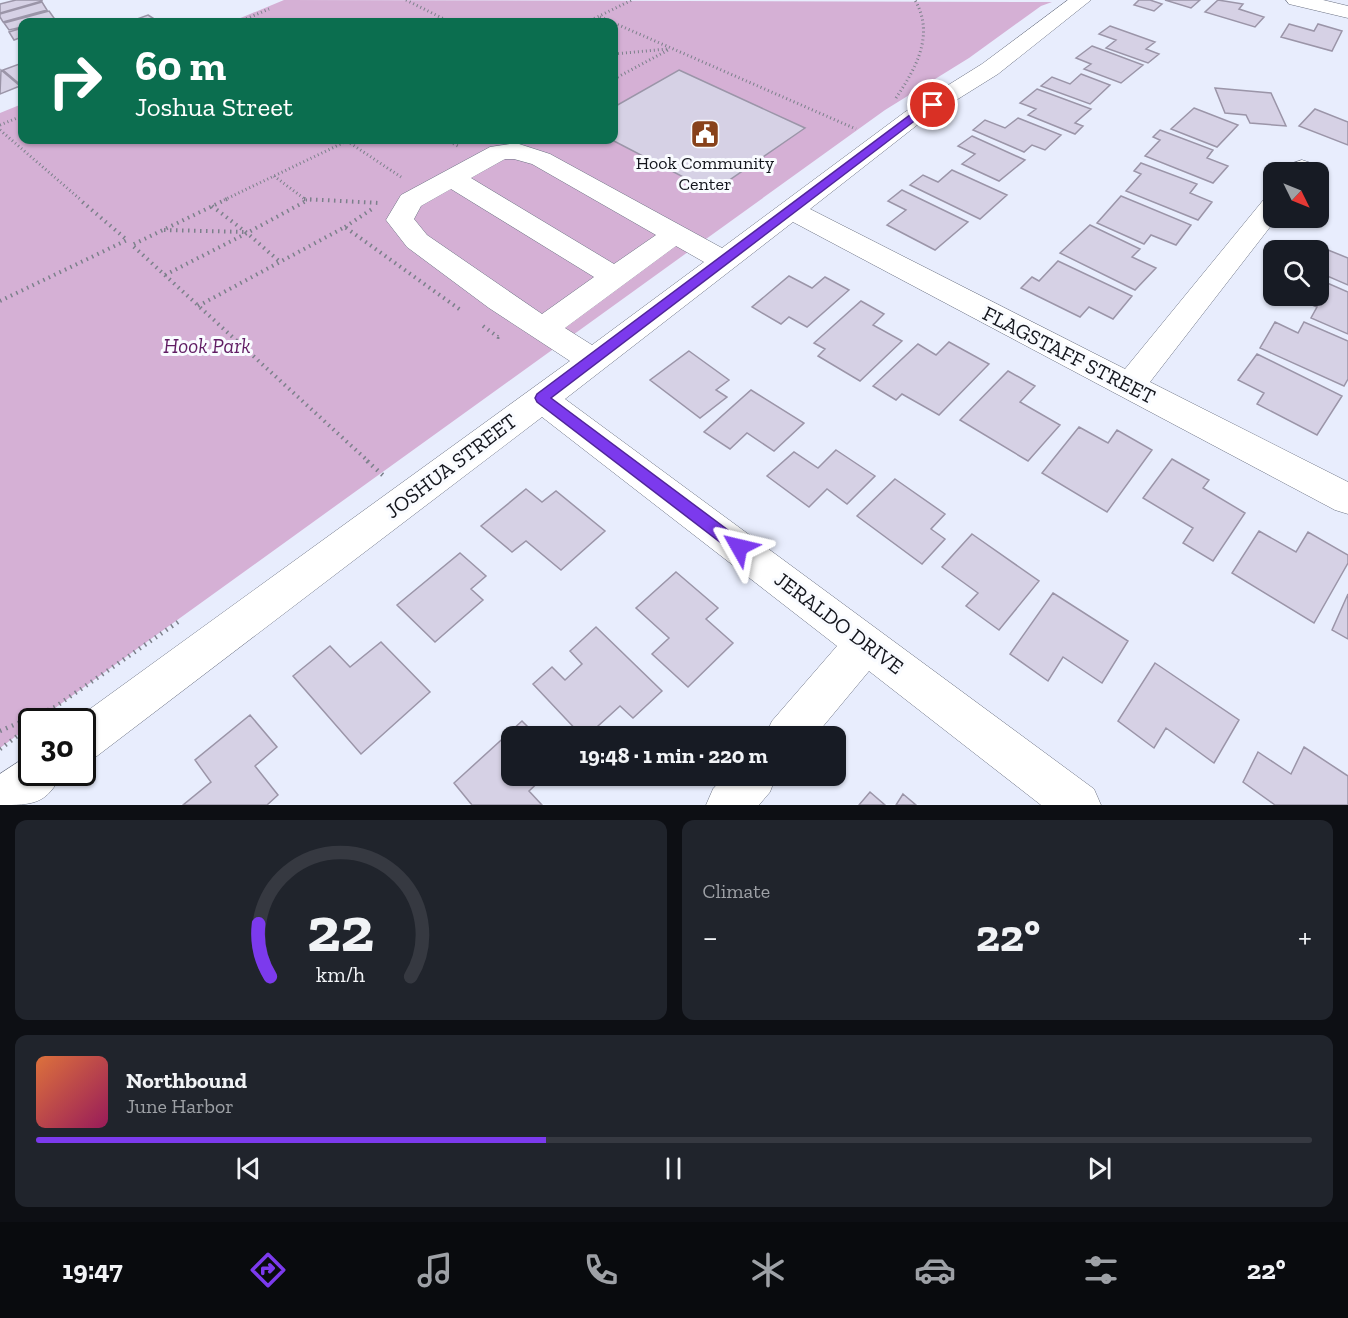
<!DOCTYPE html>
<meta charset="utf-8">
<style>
body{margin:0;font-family:"Zilla Slab",serif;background:#20242c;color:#f1f3f6;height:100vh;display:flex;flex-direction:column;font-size:22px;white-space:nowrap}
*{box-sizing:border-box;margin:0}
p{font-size:20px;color:#9ea1a6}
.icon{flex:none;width:33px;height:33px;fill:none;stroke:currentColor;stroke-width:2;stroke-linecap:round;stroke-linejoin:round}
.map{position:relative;height:805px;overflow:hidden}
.panel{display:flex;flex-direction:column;gap:15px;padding:15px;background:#0d0f14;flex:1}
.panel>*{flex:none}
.hud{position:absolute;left:18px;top:18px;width:600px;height:126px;border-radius:12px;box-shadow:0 2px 4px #0004;background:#0b6e4f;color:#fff;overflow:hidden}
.needle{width:39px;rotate:133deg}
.tools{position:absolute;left:1263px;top:162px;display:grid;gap:12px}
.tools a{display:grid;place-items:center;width:66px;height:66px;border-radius:12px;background:#171b24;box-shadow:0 2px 4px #0004;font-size:30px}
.speed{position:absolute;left:18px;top:708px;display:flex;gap:12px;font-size:30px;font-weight:700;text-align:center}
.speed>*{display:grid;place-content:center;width:78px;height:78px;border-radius:50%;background:#171b24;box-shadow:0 2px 4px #0004;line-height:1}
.speed .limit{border:3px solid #111;border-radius:9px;background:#fff;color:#111}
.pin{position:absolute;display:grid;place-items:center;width:51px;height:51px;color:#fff;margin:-26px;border:3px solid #fff;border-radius:50%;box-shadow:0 2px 6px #0007}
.me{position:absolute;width:66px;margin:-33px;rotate:307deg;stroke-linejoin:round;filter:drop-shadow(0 0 4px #0008)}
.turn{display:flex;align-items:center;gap:21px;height:126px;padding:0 18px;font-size:27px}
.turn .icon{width:78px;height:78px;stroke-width:2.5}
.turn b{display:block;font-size:42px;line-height:51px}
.big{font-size:45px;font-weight:700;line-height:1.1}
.panel .tile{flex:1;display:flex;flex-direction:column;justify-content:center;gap:9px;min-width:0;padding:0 21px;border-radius:12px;background:#20242c}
.panel .dial{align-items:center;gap:0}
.dial svg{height:156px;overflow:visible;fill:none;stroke:#363941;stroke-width:7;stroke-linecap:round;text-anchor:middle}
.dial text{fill:#f1f3f6;stroke:none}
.song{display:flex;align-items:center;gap:18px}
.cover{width:72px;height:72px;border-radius:9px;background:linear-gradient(135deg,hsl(20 70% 55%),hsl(330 70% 35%))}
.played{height:6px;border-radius:3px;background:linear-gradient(90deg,#7c3aed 40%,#363941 40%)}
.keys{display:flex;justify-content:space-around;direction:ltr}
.heat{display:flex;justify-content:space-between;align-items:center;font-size:33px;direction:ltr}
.panel .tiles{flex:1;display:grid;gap:15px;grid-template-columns:1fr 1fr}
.tile:last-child{grid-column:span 2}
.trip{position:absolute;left:501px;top:726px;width:345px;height:60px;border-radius:12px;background:#171b24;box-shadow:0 2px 4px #0004;font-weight:700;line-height:60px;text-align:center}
.menu{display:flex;height:96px;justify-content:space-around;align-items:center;background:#090b0e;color:#9ea1a6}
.menu .icon{width:42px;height:42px}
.menu .active{color:#7c3aed}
.menu b{font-size:27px;color:#f1f3f6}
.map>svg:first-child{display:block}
.green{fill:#d5b0d5}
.building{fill:#d6d1e5;stroke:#9b95a8;stroke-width:1.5}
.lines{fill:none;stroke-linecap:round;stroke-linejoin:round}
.minor-casing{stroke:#6b7182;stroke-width:1}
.path-far2{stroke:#7c808b;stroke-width:3;stroke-dasharray:1 3;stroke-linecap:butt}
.path-far1{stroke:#7c808b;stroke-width:4;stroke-dasharray:1.5 4.5;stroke-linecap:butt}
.path{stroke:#7c808b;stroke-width:4.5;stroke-dasharray:1.5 5;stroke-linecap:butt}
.minor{fill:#fff;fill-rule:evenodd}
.route{fill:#7c3aed;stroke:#51269a;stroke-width:1.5}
.labels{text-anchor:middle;stroke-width:6;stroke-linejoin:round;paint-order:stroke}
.far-poi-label{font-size:18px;fill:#14161d;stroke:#f9fbff}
.park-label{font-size:21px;font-style:italic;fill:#601c63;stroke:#f9fbff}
.street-label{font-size:21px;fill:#14161d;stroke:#f9fbff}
</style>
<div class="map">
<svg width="1348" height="805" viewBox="0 0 1348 805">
<rect width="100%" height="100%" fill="#e8edfd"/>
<path class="green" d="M284 0 1052 2 1041 6 969 58 885 110 37 721 32 722 31 725 0 748V113L22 104V140H614V22H231Z"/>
<path class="building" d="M16 0H42V1L0 13V4Z
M1139 0H1150L1162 4 1154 11 1134 5Z
M1165 0H1200L1191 8Z
M1218 0 1243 4 1239 9 1264 17 1255 27 1205 12Z
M42 2 47 10 3 22 0 17V14Z
M49 11 54 18 38 22H22V27L9 30 4 23Z
M148 15 159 22H129Z
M1289 24 1314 31 1318 24 1342 31 1332 51 1281 37Z
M1110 26 1155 42 1146 49 1159 54 1148 63 1106 48 1116 40 1099 34Z
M22 28V37L14 40 9 32Z
M1092 46 1143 65 1121 83 1084 69 1091 64 1076 58Z
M22 63V86L3 70Z
M1 70 20 86 0 94Z
M679 70 805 128 712 192 612 140 614 107Z
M1081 74 1110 85 1090 104 1041 86 1052 77 1070 84Z
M1215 88 1271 93 1286 126 1250 123 1246 115 1225 113Z
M1037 89 1091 109 1075 123 1083 126 1075 134 1028 115 1036 109 1020 103Z
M1194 108 1238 125 1217 147 1171 129Z
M1315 109 1348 122V145L1299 126Z
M1018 118 1061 135 1045 150 1032 145 1024 152 973 130 985 120 1005 128Z
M1160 130 1213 150 1207 158 1228 166 1213 183 1145 156 1160 140 1153 137Z
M972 136 1025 160 999 181 962 164 975 154 958 146Z
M1141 163 1197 184 1190 193 1212 202 1198 220 1126 191 1141 174 1134 171Z
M952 170 1007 195 980 219 910 185 923 175 938 182Z
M902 190 968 222 935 250 887 225 906 210 888 201Z
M1121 196 1191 225 1176 245 1151 235 1144 244 1097 223Z
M1090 225 1140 249 1132 257 1156 268 1135 290 1060 253Z
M1328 250 1348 258V285L1318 272V263Z
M1058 261 1132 296 1113 319 1089 307 1080 317 1021 288 1032 277 1039 281Z
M789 276 812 288 825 277 849 290 807 327 789 317 781 324 752 307Z
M1318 279 1348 292V334L1311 318 1317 307 1295 298 1296 296H1318Z
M861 301 884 314 873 325 902 341 860 381 818 356 825 349 814 343Z
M1275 322 1298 333 1304 322 1348 341V379L1344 386 1260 348Z
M949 342 989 364 939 415 902 394 896 400 873 386 918 344 936 355Z
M689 351 729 380 716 390 727 397 700 418 650 380Z
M1257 354 1342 396 1317 435 1257 404 1264 393 1238 380Z
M1008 371 1035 386 1020 402 1060 425 1028 461 960 420Z
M751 390 804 423 774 451 747 433 730 449 704 432Z
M1079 427 1108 443 1117 430 1152 450 1107 512 1042 473Z
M836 450 875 476 847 504 827 489 809 507 767 476 794 452 818 468Z
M1172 459 1209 480 1203 488 1245 513 1213 561 1183 543 1193 528 1143 498Z
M895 479 945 514 931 529 945 539 922 564 857 516Z
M526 489 542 502 556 491 605 531 561 570 526 541 512 552 481 526Z
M1259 531 1296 552 1308 532 1348 555V563L1314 623 1232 573Z
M972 534 1039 581 999 630 966 606 978 593 942 567Z
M460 553 486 576 471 589 483 600 435 642 397 605Z
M676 572 718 608 706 619 733 643 688 687 652 654 669 638 636 608Z
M1053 593 1128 641 1102 683 1063 657 1048 681 1010 654Z
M1348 594V639L1332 630Z
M596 627 662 691 633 718 620 706 587 736H582L533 684 552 667 565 680 582 664 570 651Z
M381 642 430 692 361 754 293 676 330 646 350 667Z
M1155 663 1239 720 1214 763 1166 728 1154 748 1118 721Z
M250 715 277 747 255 766 278 795 267 805H183L211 782 195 760Z
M522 721 537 736H512V776H545L529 791 542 805H472L454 783Z
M1304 747 1348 776V805H1275L1243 782 1258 752 1291 774Z
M870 792 885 805H859Z
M903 794 916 805H896Z"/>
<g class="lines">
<g class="minor-casing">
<path id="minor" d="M1068 0H1091L998 74 921 122 810 209 1125 369 1265 198 1274 196V218H1277L1150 382 1348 482V514L1335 510 793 222 565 399 1094 789 1101 805H1041L869 671 815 736H765L772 721 837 646 542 417 97 756 82 763V722H72L570 361 489 308 407 247 386 220 401 195 490 147 516 143 550 154 722 248 905 112 982 64ZM505 159H514L532 164 656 235 614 264 471 178ZM451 189 594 277 542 314 427 235 414 219 421 206ZM676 246 704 262 592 345 565 328Z
M1286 0H1323L1348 6V18L1289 4Z
M1302 160 1311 163 1315 168 1312 172H1286L1293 163Z
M32 753V772H62C48 805 32 805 0 805V774Z
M725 776H776L770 792 759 805H706L713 789Z"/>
</g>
<path class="path-far2" d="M406 0 450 22
M600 17 613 22
M239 22 269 9
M587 22 632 0
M614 23 856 129
M614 54 667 49
M614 79 670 49
M896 98C916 68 935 35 915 0
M0 125 22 116
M0 130 81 200
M446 140 460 147
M347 141 401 177
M274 176 306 200H313
M224 200 349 140"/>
<path class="path-far1" d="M227 199 132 245 369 462
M304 199 379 203
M212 206 247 233 306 201
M345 227 372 209
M164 230 246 232
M165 275 247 233 280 262
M0 301 127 240 79 199
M198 306 345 227 462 311
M483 326 498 337 501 335"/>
<path class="path" d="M367 461 386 478
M36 722 50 711
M0 731 55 707 178 622
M0 749 32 725"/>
<use href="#minor" class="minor"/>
</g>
<path class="route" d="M933 102 937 105 936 107 917 119 551 398 744 542 747 547 744 552 739 554 733 552 537 402 535 398 537 394 910 115Z"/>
<defs>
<g id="civic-square" transform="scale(1.5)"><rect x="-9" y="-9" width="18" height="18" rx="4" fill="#88421b" stroke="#f9fbff"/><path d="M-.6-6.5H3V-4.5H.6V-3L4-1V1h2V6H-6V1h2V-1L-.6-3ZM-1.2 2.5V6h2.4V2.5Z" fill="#fff"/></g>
</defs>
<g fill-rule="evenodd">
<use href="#civic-square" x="705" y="134"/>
</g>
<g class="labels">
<g class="far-poi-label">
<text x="705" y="169">Hook Community<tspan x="705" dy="21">Center</tspan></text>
</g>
<g class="park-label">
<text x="207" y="353">Hook Park</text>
</g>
<g class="street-label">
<text transform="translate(1069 355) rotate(27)" y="7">FLAGSTAFF STREET</text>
<text transform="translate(451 466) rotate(-37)" y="7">JOSHUA STREET</text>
<text transform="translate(839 623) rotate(37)" y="7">JERALDO DRIVE</text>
</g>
</g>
</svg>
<div class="tools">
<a><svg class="needle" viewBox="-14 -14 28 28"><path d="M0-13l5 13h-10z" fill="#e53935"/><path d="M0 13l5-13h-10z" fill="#9ea1a6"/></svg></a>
<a><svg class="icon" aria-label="search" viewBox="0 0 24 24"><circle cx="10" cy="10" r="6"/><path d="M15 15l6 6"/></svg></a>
</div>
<div class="speed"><div class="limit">30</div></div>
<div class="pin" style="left:933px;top:105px;background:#d93025"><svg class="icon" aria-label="arrive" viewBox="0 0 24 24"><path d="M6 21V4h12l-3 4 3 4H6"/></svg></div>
<svg class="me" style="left:739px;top:547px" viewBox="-20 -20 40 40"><path d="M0-17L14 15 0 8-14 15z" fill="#7c3aed" stroke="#fff" stroke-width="4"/></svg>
<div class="trip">19:48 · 1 min · 220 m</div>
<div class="hud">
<div class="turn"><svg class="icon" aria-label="right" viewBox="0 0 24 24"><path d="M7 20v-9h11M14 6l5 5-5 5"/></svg><div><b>60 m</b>Joshua Street</div></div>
</div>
</div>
<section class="panel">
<div class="tiles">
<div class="tile dial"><svg viewBox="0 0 100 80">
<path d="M14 69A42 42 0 1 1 86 69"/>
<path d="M14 69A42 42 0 0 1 8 42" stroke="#7c3aed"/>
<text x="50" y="56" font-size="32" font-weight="700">22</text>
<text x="50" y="72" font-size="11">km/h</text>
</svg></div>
<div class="tile"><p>Climate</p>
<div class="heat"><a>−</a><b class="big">22°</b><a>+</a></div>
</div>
<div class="tile">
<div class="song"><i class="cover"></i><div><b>Northbound</b><p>June Harbor</p></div></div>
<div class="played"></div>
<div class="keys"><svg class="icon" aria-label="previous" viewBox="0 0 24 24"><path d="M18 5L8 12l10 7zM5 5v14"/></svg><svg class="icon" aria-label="pause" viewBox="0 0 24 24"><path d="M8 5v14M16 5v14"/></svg><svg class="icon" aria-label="next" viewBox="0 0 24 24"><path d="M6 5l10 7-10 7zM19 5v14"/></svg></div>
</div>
</div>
</section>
<nav class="menu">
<b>19:47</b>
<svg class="icon active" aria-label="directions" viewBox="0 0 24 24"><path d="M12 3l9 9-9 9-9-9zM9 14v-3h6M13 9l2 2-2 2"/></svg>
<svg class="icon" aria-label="music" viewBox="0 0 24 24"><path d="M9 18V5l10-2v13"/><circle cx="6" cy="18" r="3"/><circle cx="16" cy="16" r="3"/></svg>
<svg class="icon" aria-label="phone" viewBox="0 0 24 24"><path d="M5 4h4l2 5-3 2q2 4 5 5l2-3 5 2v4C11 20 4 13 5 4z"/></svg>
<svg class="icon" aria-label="climate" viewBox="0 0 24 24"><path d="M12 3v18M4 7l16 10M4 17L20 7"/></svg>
<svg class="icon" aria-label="car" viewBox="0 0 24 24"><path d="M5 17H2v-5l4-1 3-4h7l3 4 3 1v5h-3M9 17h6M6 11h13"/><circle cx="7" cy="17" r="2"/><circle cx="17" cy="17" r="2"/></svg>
<svg class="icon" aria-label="filters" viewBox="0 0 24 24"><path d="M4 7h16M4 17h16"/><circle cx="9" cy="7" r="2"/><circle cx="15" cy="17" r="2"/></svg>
<b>22°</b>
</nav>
